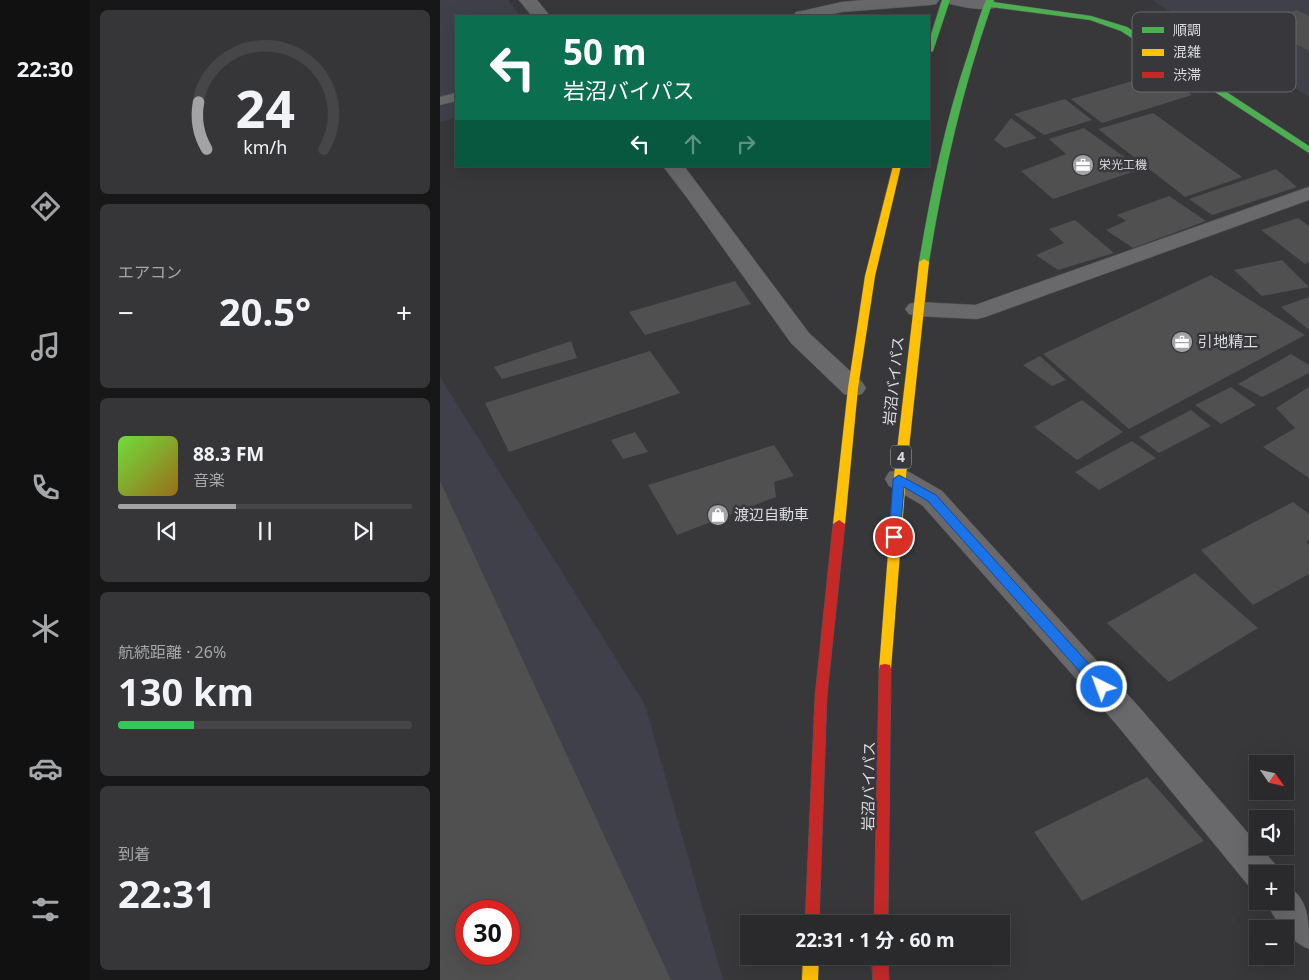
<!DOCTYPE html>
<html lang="ja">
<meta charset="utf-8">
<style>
body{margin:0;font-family:"Noto Sans","Noto Sans JP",sans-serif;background:#363638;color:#f1f3f6;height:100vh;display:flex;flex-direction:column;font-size:19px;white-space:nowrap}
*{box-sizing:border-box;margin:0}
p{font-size:16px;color:#a5a7a9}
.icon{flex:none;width:28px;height:28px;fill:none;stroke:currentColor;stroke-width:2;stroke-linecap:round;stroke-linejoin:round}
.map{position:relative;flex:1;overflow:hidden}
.side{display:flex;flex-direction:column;gap:10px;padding:10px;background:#171718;width:350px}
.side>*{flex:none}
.banner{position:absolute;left:15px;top:15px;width:475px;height:152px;border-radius:0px;box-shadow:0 5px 20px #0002,0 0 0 1px #464648;background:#0b6e4f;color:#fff;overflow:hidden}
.needle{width:32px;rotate:124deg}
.tools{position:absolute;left:809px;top:755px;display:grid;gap:10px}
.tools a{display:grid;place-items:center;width:45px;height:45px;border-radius:0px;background:#2a2a2c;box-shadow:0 5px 20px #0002,0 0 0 1px #464648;font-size:25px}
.speed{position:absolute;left:15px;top:900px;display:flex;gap:10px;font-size:25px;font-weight:700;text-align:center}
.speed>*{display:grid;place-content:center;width:65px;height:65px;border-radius:50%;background:#2a2a2c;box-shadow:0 5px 20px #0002,0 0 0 1px #464648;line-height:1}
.speed .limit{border:8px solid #d22;background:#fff;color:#111}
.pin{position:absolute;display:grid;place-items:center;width:42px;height:42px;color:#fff;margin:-21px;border:2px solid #fff;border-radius:50%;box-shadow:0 1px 5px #0007}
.me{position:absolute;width:55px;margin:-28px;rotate:318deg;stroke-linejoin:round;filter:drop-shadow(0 0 4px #0008)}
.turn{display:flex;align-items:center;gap:18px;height:105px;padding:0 25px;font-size:22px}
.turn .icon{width:65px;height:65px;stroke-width:2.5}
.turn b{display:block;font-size:35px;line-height:42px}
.lanes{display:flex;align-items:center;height:48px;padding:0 25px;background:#0003;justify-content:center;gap:25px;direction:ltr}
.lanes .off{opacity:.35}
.big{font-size:38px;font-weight:700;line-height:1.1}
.side .tile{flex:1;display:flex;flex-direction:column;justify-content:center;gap:8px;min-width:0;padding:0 18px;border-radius:8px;background:#363638}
.side .dial{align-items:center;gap:0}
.dial svg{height:130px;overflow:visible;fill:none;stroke:#464648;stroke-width:7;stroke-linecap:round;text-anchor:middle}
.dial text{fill:#f1f3f6;stroke:none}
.song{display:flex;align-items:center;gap:15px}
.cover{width:60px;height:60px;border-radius:8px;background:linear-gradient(135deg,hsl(100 70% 55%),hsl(40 70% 35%))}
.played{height:5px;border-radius:2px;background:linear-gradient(90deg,#a3a3a6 40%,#464648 40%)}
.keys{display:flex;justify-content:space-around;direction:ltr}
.heat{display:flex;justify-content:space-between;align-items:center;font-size:28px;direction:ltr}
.charge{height:8px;border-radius:4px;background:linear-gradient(90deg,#34c759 26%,#464648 0)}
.trip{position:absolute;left:300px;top:915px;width:270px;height:50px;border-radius:0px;background:#2a2a2c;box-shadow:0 5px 20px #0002,0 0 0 1px #464648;font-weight:700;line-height:50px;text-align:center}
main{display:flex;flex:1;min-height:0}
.tabs{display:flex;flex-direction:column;width:90px;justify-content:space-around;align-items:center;background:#111112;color:#a5a7a9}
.tabs .icon{width:35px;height:35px}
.tabs .selected{color:#a3a3a6}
.tabs b{font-size:22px;color:#f1f3f6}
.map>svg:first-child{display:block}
.built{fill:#3f4049;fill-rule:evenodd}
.building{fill:#505051;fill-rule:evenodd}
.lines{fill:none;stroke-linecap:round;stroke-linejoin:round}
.lane-casing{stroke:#555658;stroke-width:1}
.street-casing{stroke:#555658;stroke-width:1}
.fast-casing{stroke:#555658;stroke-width:1}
.slow-casing{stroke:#555658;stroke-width:1}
.jam-casing{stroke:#555658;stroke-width:1}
.lane{fill:#69696b;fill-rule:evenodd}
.street{fill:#69696b;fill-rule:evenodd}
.fast{fill:#4caf50;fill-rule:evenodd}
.slow{fill:#ffc107;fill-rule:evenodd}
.jam{fill:#c62828;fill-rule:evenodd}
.route{fill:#1a73e8;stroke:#114b97}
.labels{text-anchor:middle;stroke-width:5;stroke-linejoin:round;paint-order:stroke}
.far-poi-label{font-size:12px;fill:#dcdddf;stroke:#37373c;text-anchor:start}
.shield{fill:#37373c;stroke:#aaabae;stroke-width:1}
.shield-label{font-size:14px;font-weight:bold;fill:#dcdddf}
.poi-label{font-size:15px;fill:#dcdddf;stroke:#37373c;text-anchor:start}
.street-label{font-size:15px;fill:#dcdddf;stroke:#37373c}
.key{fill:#37373c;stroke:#69696d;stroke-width:1}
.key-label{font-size:14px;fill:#dcdddf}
</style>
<main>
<nav class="tabs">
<b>22:30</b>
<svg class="icon selected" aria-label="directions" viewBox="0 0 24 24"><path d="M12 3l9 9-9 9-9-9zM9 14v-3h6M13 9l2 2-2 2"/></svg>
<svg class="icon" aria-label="music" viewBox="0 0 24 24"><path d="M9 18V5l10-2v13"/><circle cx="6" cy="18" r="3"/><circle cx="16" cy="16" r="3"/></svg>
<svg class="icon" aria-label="phone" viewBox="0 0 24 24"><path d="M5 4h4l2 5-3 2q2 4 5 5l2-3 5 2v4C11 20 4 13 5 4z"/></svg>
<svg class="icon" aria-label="climate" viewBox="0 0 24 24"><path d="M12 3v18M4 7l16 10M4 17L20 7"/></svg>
<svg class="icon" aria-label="car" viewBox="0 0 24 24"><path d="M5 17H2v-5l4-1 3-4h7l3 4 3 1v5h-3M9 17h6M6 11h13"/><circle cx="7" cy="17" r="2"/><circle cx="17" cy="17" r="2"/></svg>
<svg class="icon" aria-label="filters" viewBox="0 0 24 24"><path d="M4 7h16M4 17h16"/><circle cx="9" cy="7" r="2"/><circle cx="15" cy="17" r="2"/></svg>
</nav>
<section class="side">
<div class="tile dial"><svg viewBox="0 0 100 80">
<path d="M14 69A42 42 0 1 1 86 69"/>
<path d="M14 69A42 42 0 0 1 9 40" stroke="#a3a3a6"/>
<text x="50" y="56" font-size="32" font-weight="700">24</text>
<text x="50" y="72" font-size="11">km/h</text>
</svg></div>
<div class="tile"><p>エアコン</p>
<div class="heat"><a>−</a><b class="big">20.5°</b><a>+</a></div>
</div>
<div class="tile">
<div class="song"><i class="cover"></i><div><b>88.3 FM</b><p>音楽</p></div></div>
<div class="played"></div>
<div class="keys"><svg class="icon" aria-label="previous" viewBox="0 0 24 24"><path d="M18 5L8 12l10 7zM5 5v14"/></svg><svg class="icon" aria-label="pause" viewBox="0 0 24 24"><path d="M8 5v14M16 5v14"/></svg><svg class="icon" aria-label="next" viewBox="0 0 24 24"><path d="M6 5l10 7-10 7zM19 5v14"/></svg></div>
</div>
<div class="tile"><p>航続距離 · 26%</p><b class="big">130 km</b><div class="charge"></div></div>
<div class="tile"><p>到着</p><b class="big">22:31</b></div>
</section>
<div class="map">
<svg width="869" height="980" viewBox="0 0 869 980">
<rect width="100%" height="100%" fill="#38383b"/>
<path class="built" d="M0 0H68L81 16H16V118L0 122Z
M712 0H869V97Z
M0 377 205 705 283 980H0ZM26 911H69V954H26Z"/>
<path class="building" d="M857 10 869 16V51L817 22Z
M720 73 752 95 662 123 631 99Z
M625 99 652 120 604 135 574 114Z
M713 113 802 177 745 197 658 129Z
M571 118 597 138 565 148 554 140Z
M644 128 701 169 613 199 581 171 626 154 609 139Z
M836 169 857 187 772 215 749 199Z
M729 196 766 221 693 248 666 230 686 221 677 215Z
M858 218 869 226V262L865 264 821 230Z
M635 220 674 253 618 270 596 255 624 243 609 229Z
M842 260 869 287 822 296 794 270Z
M771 275 865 335 689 429 603 354Z
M295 281 311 304 205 335 189 312Z
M869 297V330L841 307Z
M131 341 137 358 62 379 54 367Z
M210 351 240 393 69 452 45 403Z
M851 354 869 365V373L822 397 798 384Z
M600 356 626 380 612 386 583 365Z
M791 387 816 405 781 424 755 405Z
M869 387V478L823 447 855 428 836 408Z
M642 400 683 432 637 460 594 427Z
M751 410 771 426 719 453 699 437Z
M195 432 208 452 183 459 171 440Z
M692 441 716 458 659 490 635 472Z
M334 445 354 476 334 482 336 497 237 535 208 485Z
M0 481 231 980H0ZM26 911H69V954H26Z
M853 502 869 514V540L866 542 869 545V574L813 605 761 550Z
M755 573 818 628 729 682 667 623Z
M707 777 764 841 642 901 594 832Z"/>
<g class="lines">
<g class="lane-casing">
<path id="lane" d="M16 93V101L0 105V97Z"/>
</g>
<g class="street-casing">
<path id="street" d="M79 0H97L110 16H92Z
M424 0H499L496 4 490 5 402 12 384 16H353L356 12 362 11 402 2Z
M507 0H553L557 4 554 8C541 11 523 7 510 4Z
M223 166H244L369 333 422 382 426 388 422 394 413 396 404 394 351 343 248 199Z
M869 187V200L545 317 537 319 477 316 469 314 465 309 469 304 477 302 535 305Z
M459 470 469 472 502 491 699 707 834 863 839 874H818V889L808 885 677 725 482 505 449 486 445 479 449 472Z
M845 885C869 897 869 920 869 949 849 941 835 921 826 901H845Z"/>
</g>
<g class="fast-casing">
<path id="fast" d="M502 0H510L493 51 489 53V41Z
M546 0H554L553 2 651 16 687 27 869 146V153L681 31 650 20 551 7C522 90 503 175 489 262L487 264H481L479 262C491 192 505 122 528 54 534 36 539 16 546 0Z"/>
</g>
<g class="slow-casing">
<path id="slow" d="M453 166H461L435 276 418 388 405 524 399 528 393 524 408 388 425 276Z
M484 259 489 262 466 476 451 669 450 673 445 674 440 673 439 669 454 476 479 262Z
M363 956H379L378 980H362Z"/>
</g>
<g class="jam-casing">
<path id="jam" d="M399 520 405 524 387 696 379 924H365L375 696 393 524Z
M445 664 450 665 451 669 448 924H434L439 669 440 665Z
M432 956H448L449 980H433Z"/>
</g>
<use href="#lane" class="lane"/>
<use href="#street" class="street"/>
<use href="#fast" class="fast"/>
<use href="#slow" class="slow"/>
<use href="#jam" class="jam"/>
</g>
<path class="route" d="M459 475 496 495 666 683 668 687 666 691H657L488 501 464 487 460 537 459 540H450L449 537 453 479Z"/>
<defs>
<g id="office-disc" transform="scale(1.125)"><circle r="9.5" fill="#a3a3a6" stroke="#37373c"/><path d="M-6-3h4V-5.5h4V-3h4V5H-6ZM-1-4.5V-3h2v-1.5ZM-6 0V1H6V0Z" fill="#fff"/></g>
<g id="shop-disc" transform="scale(1.125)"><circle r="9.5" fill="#a3a3a6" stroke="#37373c"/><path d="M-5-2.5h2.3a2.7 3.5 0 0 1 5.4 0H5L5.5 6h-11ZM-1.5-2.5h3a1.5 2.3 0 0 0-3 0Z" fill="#fff"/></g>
</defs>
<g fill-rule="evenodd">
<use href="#office-disc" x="643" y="165"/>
<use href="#office-disc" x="742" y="342"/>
<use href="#shop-disc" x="278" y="515"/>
</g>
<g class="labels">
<g class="far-poi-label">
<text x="659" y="169">栄光工機</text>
</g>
<rect class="shield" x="451" y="445.5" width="20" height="23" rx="4"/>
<g class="shield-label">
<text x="461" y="462">4</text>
</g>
<g class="poi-label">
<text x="758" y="347">引地精工</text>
<text x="294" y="520">渡辺自動車</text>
</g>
<g class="street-label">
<text transform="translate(454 381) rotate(-84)" y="5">岩沼バイパス</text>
<text transform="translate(429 786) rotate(-89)" y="5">岩沼バイパス</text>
</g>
</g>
<rect x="692" y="12" width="164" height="80" rx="8" class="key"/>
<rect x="702" y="27" width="22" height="6" fill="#4caf50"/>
<rect x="702" y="49" width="22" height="7" fill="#ffc107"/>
<rect x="702" y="72" width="22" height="6" fill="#c62828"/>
<g class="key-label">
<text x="733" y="35">順調</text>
<text x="733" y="57">混雑</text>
<text x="733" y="80">渋滞</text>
</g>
</svg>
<div class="tools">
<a><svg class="needle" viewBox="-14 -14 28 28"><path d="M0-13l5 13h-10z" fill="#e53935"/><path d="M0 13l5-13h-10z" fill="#a5a7a9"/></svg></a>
<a><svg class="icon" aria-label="sound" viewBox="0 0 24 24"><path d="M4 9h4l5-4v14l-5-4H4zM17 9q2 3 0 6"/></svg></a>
<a>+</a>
<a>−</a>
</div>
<div class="speed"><div class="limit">30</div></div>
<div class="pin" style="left:454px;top:537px;background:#d93025"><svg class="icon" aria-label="arrive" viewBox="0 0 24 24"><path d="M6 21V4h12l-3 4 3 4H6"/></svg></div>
<svg class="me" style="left:662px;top:687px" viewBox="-20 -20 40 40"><circle r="17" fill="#1a73e8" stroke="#fff" stroke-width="3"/><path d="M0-11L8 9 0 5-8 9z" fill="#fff"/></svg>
<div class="trip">22:31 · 1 分 · 60 m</div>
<div class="banner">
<div class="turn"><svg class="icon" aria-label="left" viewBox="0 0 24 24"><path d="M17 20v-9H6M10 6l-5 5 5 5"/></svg><div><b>50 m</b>岩沼バイパス</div></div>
<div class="lanes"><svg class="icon" aria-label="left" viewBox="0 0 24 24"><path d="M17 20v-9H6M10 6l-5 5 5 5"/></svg><svg class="icon off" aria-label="ahead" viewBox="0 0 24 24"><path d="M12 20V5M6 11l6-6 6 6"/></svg><svg class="icon off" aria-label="right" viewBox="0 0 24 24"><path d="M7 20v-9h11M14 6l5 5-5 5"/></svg></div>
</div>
</div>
</main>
